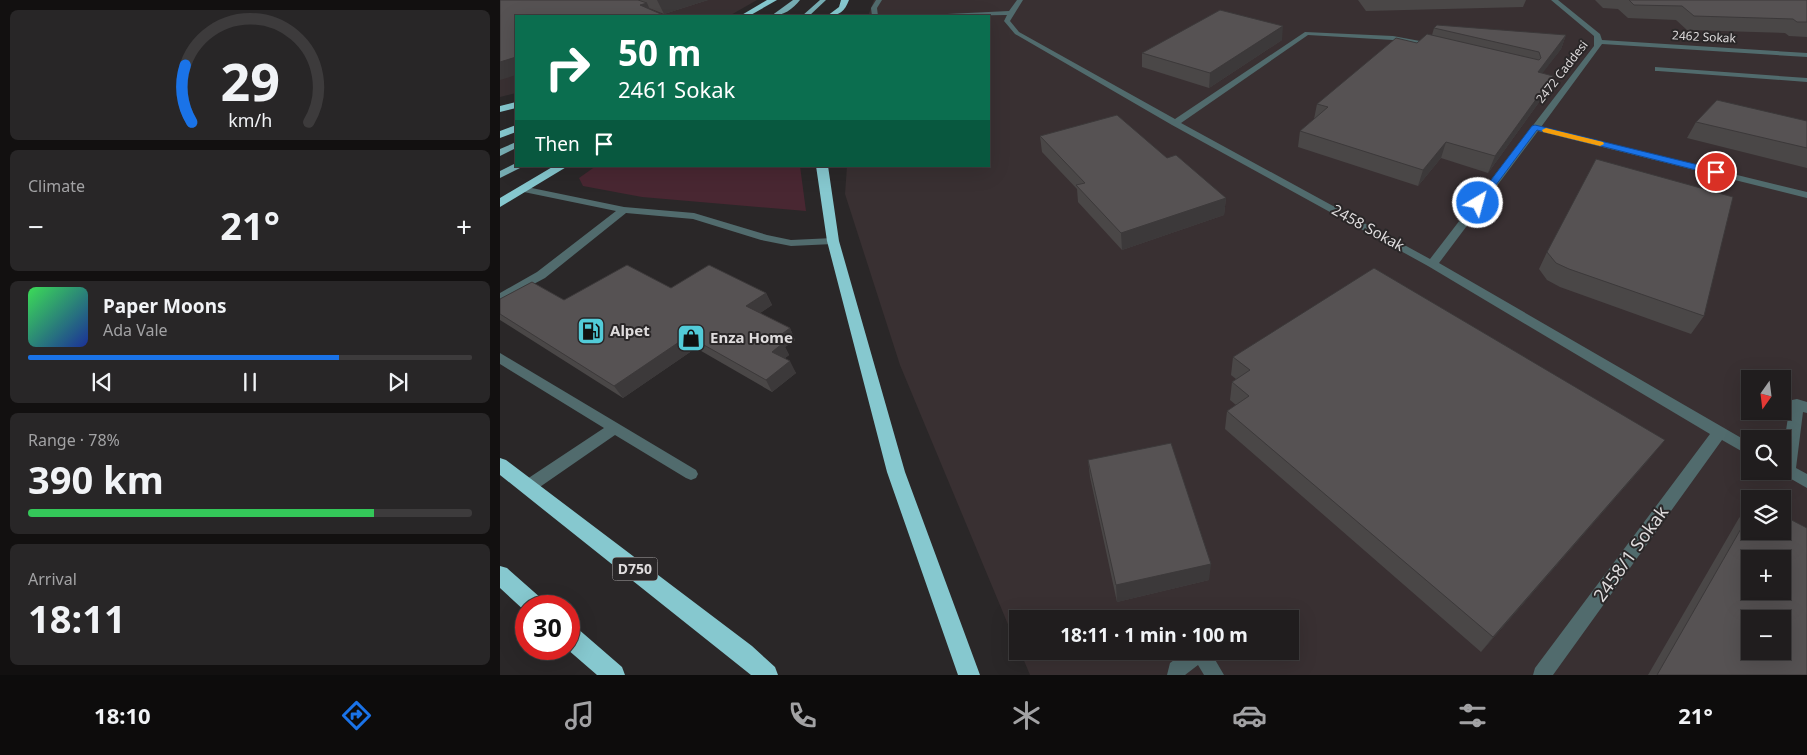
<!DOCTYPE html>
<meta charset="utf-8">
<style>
body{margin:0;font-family:"Noto Sans",sans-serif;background:#282627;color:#f1f3f6;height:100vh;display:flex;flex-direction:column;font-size:19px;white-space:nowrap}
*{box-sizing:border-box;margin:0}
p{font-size:16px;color:#a2a2a4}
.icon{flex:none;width:28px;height:28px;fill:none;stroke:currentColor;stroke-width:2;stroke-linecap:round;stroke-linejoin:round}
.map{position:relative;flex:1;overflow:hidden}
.sheet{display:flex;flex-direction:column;gap:10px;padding:10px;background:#121010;width:500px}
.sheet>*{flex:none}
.hud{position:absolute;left:15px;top:15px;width:475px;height:152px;border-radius:0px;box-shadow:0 5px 20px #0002,0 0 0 1px #3d3b3c;background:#0b6e4f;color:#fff;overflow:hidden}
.needle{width:32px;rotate:194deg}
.tools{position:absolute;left:1241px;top:370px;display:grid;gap:10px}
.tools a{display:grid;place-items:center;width:50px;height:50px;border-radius:0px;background:#201d1e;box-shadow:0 5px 20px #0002,0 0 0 1px #3d3b3c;font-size:25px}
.speed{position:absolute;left:15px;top:595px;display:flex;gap:10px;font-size:25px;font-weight:700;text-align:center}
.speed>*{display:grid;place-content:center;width:65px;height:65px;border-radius:50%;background:#201d1e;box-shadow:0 5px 20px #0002,0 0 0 1px #3d3b3c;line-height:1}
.speed .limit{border:8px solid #d22;background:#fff;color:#111}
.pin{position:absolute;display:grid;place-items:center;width:42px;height:42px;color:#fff;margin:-21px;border:2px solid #fff;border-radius:50%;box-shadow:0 1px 5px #0007}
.me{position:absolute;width:55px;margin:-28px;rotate:37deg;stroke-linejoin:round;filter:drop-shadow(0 0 4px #0008)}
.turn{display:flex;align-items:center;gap:18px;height:105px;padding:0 20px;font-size:22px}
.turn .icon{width:65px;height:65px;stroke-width:2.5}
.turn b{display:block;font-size:35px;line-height:42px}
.then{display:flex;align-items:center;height:48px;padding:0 20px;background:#0003;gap:10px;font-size:19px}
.big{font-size:38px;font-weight:700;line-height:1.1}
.sheet .tile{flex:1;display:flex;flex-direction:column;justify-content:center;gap:8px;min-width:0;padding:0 18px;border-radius:8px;background:#282627}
.sheet .dial{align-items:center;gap:0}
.dial svg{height:130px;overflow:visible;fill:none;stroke:#3d3b3c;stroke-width:7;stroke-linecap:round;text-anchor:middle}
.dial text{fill:#f1f3f6;stroke:none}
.song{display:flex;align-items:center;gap:15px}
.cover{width:60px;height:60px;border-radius:8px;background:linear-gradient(135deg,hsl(130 70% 55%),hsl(230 70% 35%))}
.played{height:5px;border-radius:2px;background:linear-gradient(90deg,#1a73e8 70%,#3d3b3c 70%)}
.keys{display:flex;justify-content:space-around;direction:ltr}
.heat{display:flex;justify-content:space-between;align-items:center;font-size:28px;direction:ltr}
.charge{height:8px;border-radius:4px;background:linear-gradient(90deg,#34c759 78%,#3d3b3c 0)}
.trip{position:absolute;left:509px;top:610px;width:290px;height:50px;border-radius:0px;background:#201d1e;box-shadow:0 5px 20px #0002,0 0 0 1px #3d3b3c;font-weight:700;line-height:50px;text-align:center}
.tabs{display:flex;height:80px;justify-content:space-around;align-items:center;background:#0d0c0c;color:#a2a2a4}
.tabs .icon{width:35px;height:35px}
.tabs .selected{color:#1a73e8}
.tabs b{font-size:22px;color:#f1f3f6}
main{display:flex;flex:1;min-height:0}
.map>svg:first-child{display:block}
.built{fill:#393032;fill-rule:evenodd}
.green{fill:#492732}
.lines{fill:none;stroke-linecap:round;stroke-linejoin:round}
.minor{fill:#516b6d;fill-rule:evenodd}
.major{fill:#77adb3;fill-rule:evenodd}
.highway{fill:#86c8cf;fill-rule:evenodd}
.wall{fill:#4a4747}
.shaded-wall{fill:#3c393a}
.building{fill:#565253;stroke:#3c393a;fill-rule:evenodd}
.route{fill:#1a73e8;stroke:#114b97}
.slow{fill:#f59e0b}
.labels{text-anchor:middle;stroke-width:4;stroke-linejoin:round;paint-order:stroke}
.far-street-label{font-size:12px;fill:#dfdcdd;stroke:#2a2728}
.shield{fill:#2a2728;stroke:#a9a6a7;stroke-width:1}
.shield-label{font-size:14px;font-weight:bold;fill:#dfdcdd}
.street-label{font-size:15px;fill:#dfdcdd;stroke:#2a2728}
.poi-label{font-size:15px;font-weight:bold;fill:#dfdcdd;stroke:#2a2728;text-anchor:start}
.near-street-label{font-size:18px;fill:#dfdcdd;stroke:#2a2728}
</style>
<main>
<section class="sheet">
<div class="tile dial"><svg viewBox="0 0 100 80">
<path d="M14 69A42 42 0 1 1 86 69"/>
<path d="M14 69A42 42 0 0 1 10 34" stroke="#1a73e8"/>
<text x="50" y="56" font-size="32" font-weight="700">29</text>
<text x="50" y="72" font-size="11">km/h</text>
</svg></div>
<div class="tile"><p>Climate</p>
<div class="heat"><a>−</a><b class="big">21°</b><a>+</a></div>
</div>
<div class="tile">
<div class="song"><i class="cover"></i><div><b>Paper Moons</b><p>Ada Vale</p></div></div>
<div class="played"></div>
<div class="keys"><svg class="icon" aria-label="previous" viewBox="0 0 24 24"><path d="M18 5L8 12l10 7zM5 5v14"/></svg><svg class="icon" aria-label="pause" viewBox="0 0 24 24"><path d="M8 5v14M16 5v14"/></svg><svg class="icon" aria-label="next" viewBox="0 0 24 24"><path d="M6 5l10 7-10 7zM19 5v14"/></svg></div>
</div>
<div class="tile"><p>Range · 78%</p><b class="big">390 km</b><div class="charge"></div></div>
<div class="tile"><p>Arrival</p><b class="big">18:11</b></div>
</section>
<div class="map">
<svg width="1307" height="675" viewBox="0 0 1307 675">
<rect width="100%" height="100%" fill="#2a2728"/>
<path class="built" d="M0 0H257L229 16H16V93L0 97Z
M374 0H1307V675H530L520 651H790V619H518L517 646 400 365 345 194 347 166H489V16H368ZM1250 379H1282V411H1250ZM1250 439H1282V471H1250ZM1250 499H1282V531H1250ZM1250 559H1282V591H1250ZM1250 619H1282V651H1250Z"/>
<path class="green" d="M96 166H300L306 211 142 197 83 186 79 178Z"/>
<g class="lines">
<path class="minor" d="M376 0H382L377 8 378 16H372L371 8Z
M517 0H523L510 21 519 32 675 119 805 32 893 36 936 44V48H933L893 40 808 35 681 123 930 259 1094 46V36L1051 0H1058L1100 34 1102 40 1307 53V57L1102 44 1041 127 1307 192V198L1038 131 939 263 1250 443V456L1222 440 1053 675H1033L1035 668 1210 434 928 266 672 125 515 34 504 21 507 15 444 16 447 14 509 11Z
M1155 67 1307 78V82L1158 71H1155Z
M22 186 124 207 194 213 267 235 291 240 333 238 338 241 333 244 291 246 261 240 193 219 126 213 45 278 0 302V293L37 272 116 211 19 191V187Z
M0 353 196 470 198 474 196 478 191 480 186 478 115 435 34 491 29 492 24 491 21 486 24 481 104 428 0 364Z
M1297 399 1307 402V413L1303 412 1296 468 1307 474V488L1277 471H1282V457L1290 404 1292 400Z
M686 651H710L724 675H704L698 665 685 675H667L670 663Z"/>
<path class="major" d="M293 0H300C293 9 283 16 271 16Z
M320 0H326L309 16H302Z
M16 142V148L0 156V149Z
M16 163V166H22L20 168 0 178V171Z"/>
<path class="highway" d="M267 0H277L249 16H240Z
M341 0H349C345 11 339 16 327 16L339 7Z
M16 102V108L0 112V106Z
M16 125V132L0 138V131Z
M54 166H68L0 207V198Z
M316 166H328L339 241 405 472 480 675H458L387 472 327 241Z
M0 458 6 460 252 646 275 667 278 675H251L0 475Z
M0 566 7 568 42 599 45 606H26V612L0 588Z
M69 625 77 628 122 667 125 675H97L67 649Z"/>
</g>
<path class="wall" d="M0 0H208L164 14 149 8 150 9 163 15 164 16H16Z
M858 0H1026L1023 7 866 11Z
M1095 0H1307V37L1289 36 1285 33 1187 30 1176 20 1128 18 1118 9 1103 8Z
M934 28 1066 35 1061 49 1042 73 1047 91 988 173 941 158 918 186 798 147 800 131 814 119 817 104 917 43 932 35Z
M782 40 709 88 642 67V53Z
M1307 121V168L1187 138 1196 122Z
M540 136 667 158 726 198 724 215 622 250 578 202 577 189 542 152Z
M1047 252 1204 316 1191 334 1060 287 1047 280 1039 269Z
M171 288 266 293 272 305 260 313 290 328 295 340 285 347 289 355 285 358 296 373 272 392 196 348 123 398 0 320V299L64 300Z
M733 357 1151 457 981 652 725 429 727 411 736 405 730 400 732 382 736 379 731 375Z
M588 460 709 580 617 602 590 477Z
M1250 507V531L1307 675H1148L1239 518Z"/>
<path class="shaded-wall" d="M157 0H208L164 14Z
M147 3 153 16 140 5Z
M783 26 782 40 709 88 710 73Z
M1066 35 1061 49 1032 87 1038 72Z
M16 57V75L0 80V62Z
M1053 76 1047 91 988 173 995 156Z
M946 142 941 158 918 186 923 170Z
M726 198 724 215 622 250 621 233Z
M266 293 272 305 253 318 246 306Z
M290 328 295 340 285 347 289 355 278 364 272 352 275 339Z
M188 336 196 348 123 398 114 386Z
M290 361 296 373 272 392 266 380Z
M1165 440 1151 457 981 652 993 637Z
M711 564 709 580 617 602 616 585Z"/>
<path class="building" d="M0 0H138L147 3 140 5 163 15 158 16H16V57L0 62Z
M1129 0H1307V22H1297L1293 19 1194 16 1182 6 1134 5Z
M720 10 783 26 710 73 642 53Z
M937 25 1066 35 1038 72 1053 76 995 156 946 142 923 170 800 131 828 107 817 104 896 38 917 43 927 34 1039 60 1041 58 1039 52 934 28Z
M1217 100 1307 121V148L1196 122Z
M617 115 667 158 676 155 726 198 621 233 576 185 585 183 540 136Z
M1096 159 1233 197 1204 316 1069 269 1056 263 1047 252Z
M127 265 171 288 209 265 266 293 246 306 290 328 275 339 283 343 272 352 290 361 266 380 188 336 114 386 0 314V299L32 282 64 300Z
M874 268 1165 440 993 637 727 411 749 396 732 382 750 370 733 357Z
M671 443 711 564 616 585 588 460Z
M1250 513V531H1282V515L1307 528V675H1157ZM1250 559H1282V591H1250ZM1250 619H1282V651H1250Z"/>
<path class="route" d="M1035 125 1219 170 1221 172 1216 175 1037 130 981 205H975V201L1032 126Z"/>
<path class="slow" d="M1046 128 1103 142 1104 144 1100 146 1043 132 1042 130Z"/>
<defs>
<g id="fuel-square" transform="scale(1.4375)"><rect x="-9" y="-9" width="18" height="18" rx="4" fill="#52cbd8" stroke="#2a2728"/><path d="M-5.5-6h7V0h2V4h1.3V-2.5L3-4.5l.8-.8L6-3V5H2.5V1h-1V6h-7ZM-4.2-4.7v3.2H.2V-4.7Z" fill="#111"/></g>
<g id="shop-square" transform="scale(1.4375)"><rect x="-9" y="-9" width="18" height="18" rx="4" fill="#52cbd8" stroke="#2a2728"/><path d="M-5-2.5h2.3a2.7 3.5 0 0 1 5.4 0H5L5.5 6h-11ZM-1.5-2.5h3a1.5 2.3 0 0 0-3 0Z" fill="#111"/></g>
</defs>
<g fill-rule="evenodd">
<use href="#fuel-square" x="91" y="331"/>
<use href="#shop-square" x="191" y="338"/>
</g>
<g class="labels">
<g class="far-street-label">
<text transform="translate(1204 37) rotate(3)" y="4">2462 Sokak</text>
<text transform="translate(1062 72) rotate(-52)" y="4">2472 Caddesi</text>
</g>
<rect class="shield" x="112.5" y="557.5" width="45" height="23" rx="4"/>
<g class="shield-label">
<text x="135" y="574">D750</text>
</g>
<g class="street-label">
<text transform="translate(868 228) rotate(29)" y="5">2458 Sokak</text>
</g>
<g class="poi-label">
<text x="110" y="336">Alpet</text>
<text x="210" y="343">Enza Home</text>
</g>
<g class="near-street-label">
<text transform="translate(1131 554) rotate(-54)" y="6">2458/1 Sokak</text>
</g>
</g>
</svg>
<div class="tools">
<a><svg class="needle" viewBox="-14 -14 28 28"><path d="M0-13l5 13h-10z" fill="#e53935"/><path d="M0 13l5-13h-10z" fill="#a2a2a4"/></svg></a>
<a><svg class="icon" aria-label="search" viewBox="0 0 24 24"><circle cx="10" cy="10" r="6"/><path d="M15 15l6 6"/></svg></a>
<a><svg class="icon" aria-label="layers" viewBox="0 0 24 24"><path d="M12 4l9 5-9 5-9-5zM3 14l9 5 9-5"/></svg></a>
<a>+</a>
<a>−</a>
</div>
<div class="speed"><div class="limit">30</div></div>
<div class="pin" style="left:1216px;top:172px;background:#d93025"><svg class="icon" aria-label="arrive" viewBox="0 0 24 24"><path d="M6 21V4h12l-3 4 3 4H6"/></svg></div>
<svg class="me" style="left:978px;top:203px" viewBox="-20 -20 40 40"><circle r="17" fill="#1a73e8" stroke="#fff" stroke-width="3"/><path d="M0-11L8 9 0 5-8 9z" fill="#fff"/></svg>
<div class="trip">18:11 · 1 min · 100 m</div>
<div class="hud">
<div class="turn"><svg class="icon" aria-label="right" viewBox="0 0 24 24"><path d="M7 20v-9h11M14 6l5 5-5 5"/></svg><div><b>50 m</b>2461 Sokak</div></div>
<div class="then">Then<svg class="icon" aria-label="arrive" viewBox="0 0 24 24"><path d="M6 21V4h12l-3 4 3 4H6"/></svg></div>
</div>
</div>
</main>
<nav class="tabs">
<b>18:10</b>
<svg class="icon selected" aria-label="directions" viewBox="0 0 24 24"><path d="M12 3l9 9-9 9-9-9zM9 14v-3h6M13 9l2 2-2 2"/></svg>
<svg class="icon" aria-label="music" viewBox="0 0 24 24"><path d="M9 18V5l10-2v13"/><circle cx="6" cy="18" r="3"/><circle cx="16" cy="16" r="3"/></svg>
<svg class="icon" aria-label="phone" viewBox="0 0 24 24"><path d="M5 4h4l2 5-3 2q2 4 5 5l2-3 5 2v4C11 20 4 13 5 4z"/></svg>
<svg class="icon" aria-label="climate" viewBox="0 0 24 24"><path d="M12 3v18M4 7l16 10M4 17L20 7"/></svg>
<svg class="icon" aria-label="car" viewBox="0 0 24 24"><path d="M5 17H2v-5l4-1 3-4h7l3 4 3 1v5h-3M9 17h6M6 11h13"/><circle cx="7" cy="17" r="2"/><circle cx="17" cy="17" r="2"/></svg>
<svg class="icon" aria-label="filters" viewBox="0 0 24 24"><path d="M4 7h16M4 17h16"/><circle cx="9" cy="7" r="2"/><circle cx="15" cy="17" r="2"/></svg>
<b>21°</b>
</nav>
